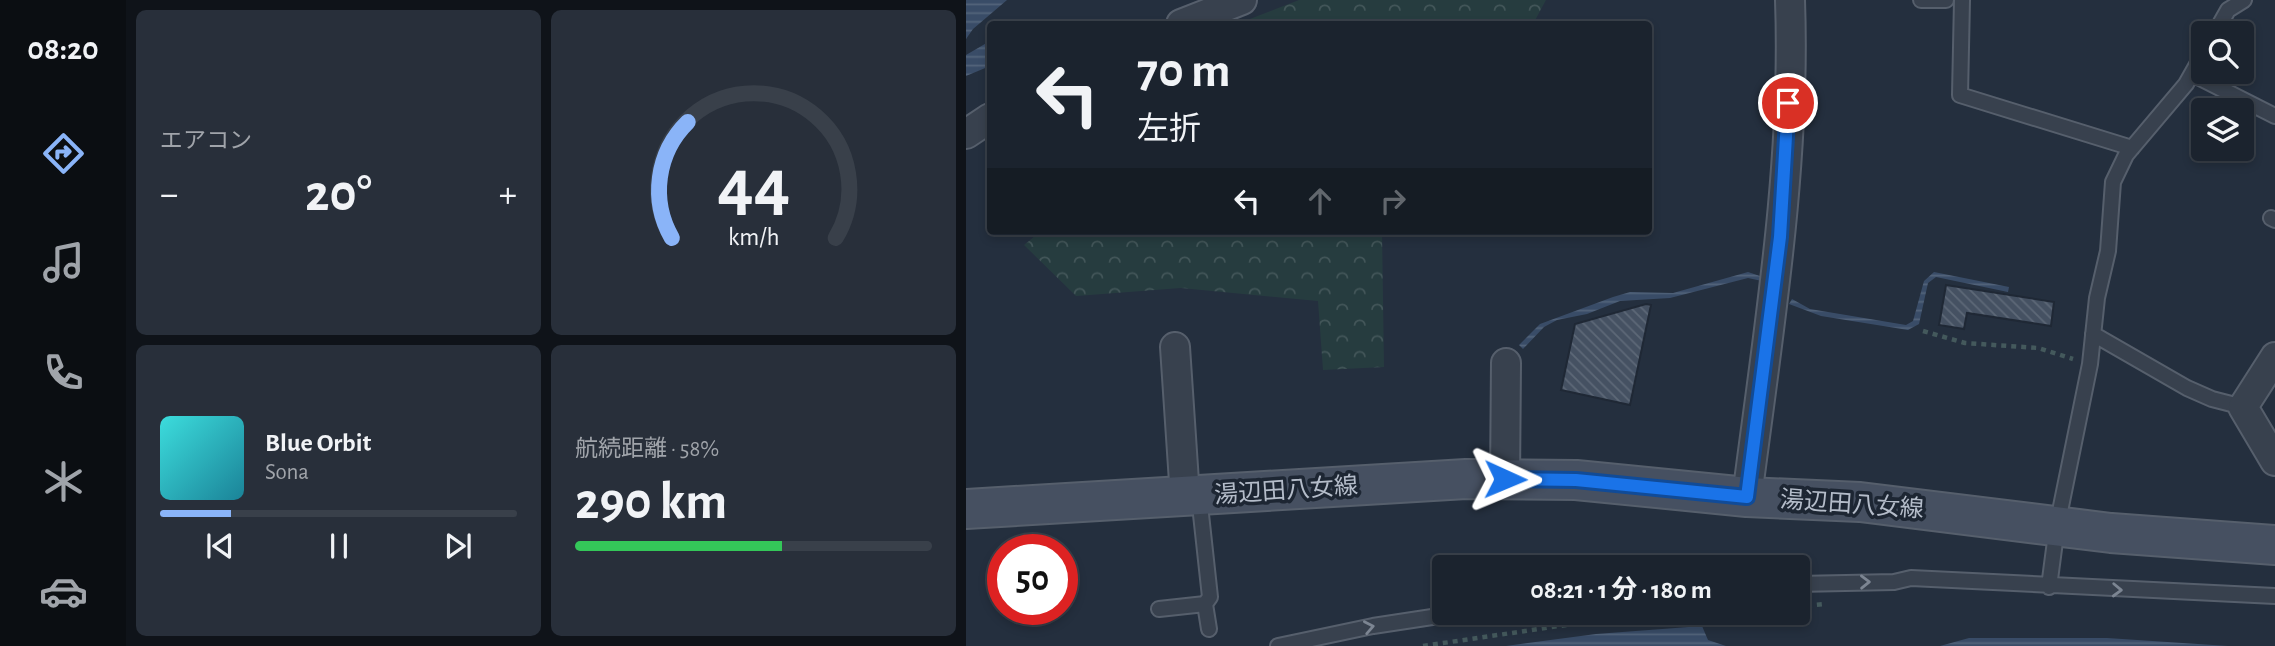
<!DOCTYPE html>
<html lang="ja">
<meta charset="utf-8">
<style>
body{margin:0;font-family:"Alegreya Sans","Noto Sans JP",sans-serif;background:#282f3a;color:#f1f3f6;height:100vh;display:flex;flex-direction:column;font-size:26px;white-space:nowrap}
*{box-sizing:border-box;margin:0}
p{font-size:23px;color:#a0a4aa}
.icon{flex:none;width:38px;height:38px;fill:none;stroke:currentColor;stroke-width:2;stroke-linecap:round;stroke-linejoin:round}
.map{position:relative;flex:1;overflow:hidden}
.side{display:flex;flex-direction:column;gap:10px;padding:10px;background:#0f1319;width:840px}
.side>*{flex:none}
.top-card{position:absolute;left:21px;top:21px;width:665px;height:214px;border-radius:7px;box-shadow:0 4px 10px #0003,0 0 0 2px #39404a;background:#1b232e;color:#f1f3f6;overflow:hidden}
.controls{position:absolute;left:1225px;top:21px;display:grid;gap:14px}
.controls a{display:grid;place-items:center;width:63px;height:63px;border-radius:7px;background:#1b232e;box-shadow:0 4px 10px #0003,0 0 0 2px #39404a;font-size:35px}
.speed{position:absolute;left:21px;top:534px;display:flex;gap:14px;font-size:35px;font-weight:700;text-align:center}
.speed>*{display:grid;place-content:center;width:91px;height:91px;border-radius:50%;background:#1b232e;box-shadow:0 4px 10px #0003,0 0 0 2px #39404a;line-height:1}
.speed .limit{border:10px solid #d22;background:#fff;color:#111}
.pin{position:absolute;display:grid;place-items:center;width:60px;height:60px;color:#fff;margin:-30px;border:4px solid #fff;border-radius:50%;box-shadow:0 2px 7px #0007}
.me{position:absolute;width:77px;margin:-38px;rotate:91deg;stroke-linejoin:round;filter:drop-shadow(0 0 5px #0008)}
.turn{display:flex;align-items:center;gap:24px;height:147px;padding:0 35px;font-size:32px}
.turn .icon{width:91px;height:91px;stroke-width:2.5}
.turn b{display:block;font-size:49px;line-height:60px}
.lanes{display:flex;align-items:center;height:66px;padding:0 35px;background:#0003;justify-content:center;gap:35px;direction:ltr}
.lanes .off{opacity:.35}
.big{font-size:52px;font-weight:700;line-height:1.1}
.side .card{flex:1;display:flex;flex-direction:column;justify-content:center;gap:10px;min-width:0;padding:0 24px;border-radius:10px;background:#282f3a}
.side .dial{align-items:center;gap:0}
.dial svg{height:182px;overflow:visible;fill:none;stroke:#39404a;stroke-width:7;stroke-linecap:round;text-anchor:middle}
.dial text{fill:#f1f3f6;stroke:none}
.song{display:flex;align-items:center;gap:21px}
.cover{width:84px;height:84px;border-radius:10px;background:linear-gradient(135deg,hsl(180 70% 55%),hsl(190 70% 35%))}
.played{height:7px;border-radius:4px;background:linear-gradient(90deg,#8ab4f8 20%,#39404a 20%)}
.keys{display:flex;justify-content:space-around;direction:ltr}
.heat{display:flex;justify-content:space-between;align-items:center;font-size:38px;direction:ltr}
.charge{height:10px;border-radius:5px;background:linear-gradient(90deg,#34c759 58%,#39404a 0)}
.side .tiles{flex:1;display:grid;gap:10px;grid-template-columns:repeat(2,1fr)}
.trip{position:absolute;left:466px;top:555px;width:378px;height:70px;border-radius:7px;background:#1b232e;box-shadow:0 4px 10px #0003,0 0 0 2px #39404a;font-weight:700;line-height:70px;text-align:center}
main{display:flex;flex:1;min-height:0}
.tab-bar{display:flex;flex-direction:column;width:126px;justify-content:space-around;align-items:center;background:#0b0e12;color:#a0a4aa}
.tab-bar .icon{width:49px;height:49px}
.tab-bar .selected{color:#8ab4f8}
.tab-bar b{font-size:32px;color:#f1f3f6}
.map>svg:first-child{display:block}
.forest{fill:url(#forest-crowns)}
.water{fill:url(#water-rules)}
.building{fill:url(#building-back-hatch);stroke:#1f2835;stroke-width:2}
.lines{fill:none;stroke-linecap:round;stroke-linejoin:round}
.service-casing{stroke:#565f6c;stroke-width:18}
.minor-casing{stroke:#565f6c;stroke-width:32}
.secondary-casing{stroke:#565f6c;stroke-width:42}
.path{stroke:#44595c;stroke-width:4.5;stroke-dasharray:5 5;stroke-linecap:butt}
.service{stroke:#38414e;stroke-width:14}
.minor{stroke:#38414e;stroke-width:28}
.secondary{stroke:#465061;stroke-width:38}
.oneway{stroke:#7c8592}
.route-casing{stroke:#114b97;stroke-width:18}
.route{stroke:#1a73e8;stroke-width:12}
.labels{text-anchor:middle;stroke-width:7;stroke-linejoin:round;paint-order:stroke}
.street-label{font-size:24px;fill:#b4bcc9;stroke:#1d2633}
</style>
<main>
<nav class="tab-bar">
<b>08:20</b>
<svg class="icon selected" aria-label="directions" viewBox="0 0 24 24"><path d="M12 3l9 9-9 9-9-9zM9 14v-3h6M13 9l2 2-2 2"/></svg>
<svg class="icon" aria-label="music" viewBox="0 0 24 24"><path d="M9 18V5l10-2v13"/><circle cx="6" cy="18" r="3"/><circle cx="16" cy="16" r="3"/></svg>
<svg class="icon" aria-label="phone" viewBox="0 0 24 24"><path d="M5 4h4l2 5-3 2q2 4 5 5l2-3 5 2v4C11 20 4 13 5 4z"/></svg>
<svg class="icon" aria-label="climate" viewBox="0 0 24 24"><path d="M12 3v18M4 7l16 10M4 17L20 7"/></svg>
<svg class="icon" aria-label="car" viewBox="0 0 24 24"><path d="M5 17H2v-5l4-1 3-4h7l3 4 3 1v5h-3M9 17h6M6 11h13"/><circle cx="7" cy="17" r="2"/><circle cx="17" cy="17" r="2"/></svg>
</nav>
<section class="side">
<div class="tiles">
<div class="card"><p>エアコン</p>
<div class="heat"><a>−</a><b class="big">20°</b><a>+</a></div>
</div>
<div class="card dial"><svg viewBox="0 0 100 80">
<path d="M14 69A42 42 0 1 1 86 69"/>
<path d="M14 69A42 42 0 0 1 21 18" stroke="#8ab4f8"/>
<text x="50" y="56" font-size="32" font-weight="700">44</text>
<text x="50" y="72" font-size="11">km/h</text>
</svg></div>
<div class="card">
<div class="song"><i class="cover"></i><div><b>Blue Orbit</b><p>Sona</p></div></div>
<div class="played"></div>
<div class="keys"><svg class="icon" aria-label="previous" viewBox="0 0 24 24"><path d="M18 5L8 12l10 7zM5 5v14"/></svg><svg class="icon" aria-label="pause" viewBox="0 0 24 24"><path d="M8 5v14M16 5v14"/></svg><svg class="icon" aria-label="next" viewBox="0 0 24 24"><path d="M6 5l10 7-10 7zM19 5v14"/></svg></div>
</div>
<div class="card"><p>航続距離 · 58%</p><b class="big">290 km</b><div class="charge"></div></div>
</div>
</section>
<div class="map">
<svg width="1309" height="646" viewBox="0 0 1309 646">
<defs>
<pattern id="forest-crowns" width="20" height="18" patternUnits="userSpaceOnUse" patternTransform="scale(1.75)"><rect width="20" height="18" fill="#263c3f"/><path d="M2 6a3 3 0 1 1 6 0M12 15a3 3 0 1 1 6 0" fill="none" stroke="#435659"/></pattern>
<pattern id="water-rules" width="6" height="5" patternUnits="userSpaceOnUse" patternTransform="scale(1.75)"><rect width="6" height="5" fill="#394c67"/><path d="M0 2.5h6" fill="none" stroke="#53647b"/></pattern>
<pattern id="building-back-hatch" width="6" height="6" patternUnits="userSpaceOnUse" patternTransform="scale(1.75)"><rect width="6" height="6" fill="#455162"/><path d="M-1 5l2 2M0 0l6 6M5-1l2 2" fill="none" stroke="#5d6877"/></pattern>
</defs>
<rect width="100%" height="100%" fill="#242f3e"/>
<path class="forest" d="M333 0H580L567 24H271Z
M75 231H416L418 367 357 370 352 301 215 288 110 296 58 245Z"/>
<path class="water" d="M0 0H41L7 29 0 39Z
M24 41V66L0 76V55Z
M782 272 797 277 796 281 782 278 704 298 654 301 621 314 591 320 578 327 557 349 553 345 574 324 647 297 664 292 707 293Z
M968 272 1043 287 1042 292 970 277 962 283 953 324 942 330 855 316 823 304 826 299 844 309 940 325 947 321 958 281Z
M736 626 742 640 760 646H540L630 634Z
M1003 638H1141L1262 646H974Z"/>
<path class="building" d="M980 285 1088 302 1085 326 1001 313 998 329 973 325Z
M680 304 685 305 664 405 595 390 609 324Z"/>
<g class="lines">
<g class="service-casing">
<path id="service" d="M955 0H980
M996 0 994 95 1166 148
M1249 33 1262 10 1278 0
M1226 74 1309 116
M1305 218 1309 220
M1127 334 1221 388 1246 399 1277 407
M233 496 244 597 239 604
M831 584 928 582 945 578 1309 596
M1083 587 1091 526 1124 364 1131 298 1142 251 1147 182 1160 155 1220 84 1237 54
M193 609 239 604 243 629
M312 646 407 626 499 612"/>
</g>
<g class="minor-casing">
<path id="minor" d="M215 24 276 0
M0 134 24 118
M209 347 219 497
M1309 357 1277 407 1309 461
M539 479 540 363
M781 497C802 333 830 166 824 0"/>
</g>
<g class="secondary-casing">
<path id="secondary" d="M0 509 500 479 610 480 781 497 894 502 1145 533 1309 545"/>
</g>
<path class="path" d="M957 331 999 343 1072 348 1107 359
M831 607 858 604
M457 646 634 620 751 612"/>
<use href="#service" class="service"/>
<use href="#minor" class="minor"/>
<use href="#secondary" class="secondary"/>
</g>
<defs><path id="oneway-chevron" d="M-2-3.5L2.5 0L-2 3.5" fill="none" stroke-width="1.6" stroke-linecap="round" stroke-linejoin="round" transform="scale(1.75)"/></defs>
<g class="oneway">
<use href="#oneway-chevron" transform="translate(899 582) rotate(-1)"/>
<use href="#oneway-chevron" transform="translate(1151 590) rotate(2)"/>
<use href="#oneway-chevron" transform="translate(403 627) rotate(-11)"/>
</g>
<g class="lines">
<g class="route-casing">
<path id="route" d="M539 479 610 480 781 497 814 237 822 103"/>
</g>
<use href="#route" class="route"/>
</g>
<g class="labels">
<g class="street-label">
<text transform="translate(320 490) rotate(-4)" y="8">湯辺田八女線</text>
<text transform="translate(886 504) rotate(4)" y="8">湯辺田八女線</text>
</g>
</g>
</svg>
<div class="controls">
<a><svg class="icon" aria-label="search" viewBox="0 0 24 24"><circle cx="10" cy="10" r="6"/><path d="M15 15l6 6"/></svg></a>
<a><svg class="icon" aria-label="layers" viewBox="0 0 24 24"><path d="M12 4l9 5-9 5-9-5zM3 14l9 5 9-5"/></svg></a>
</div>
<div class="speed"><div class="limit">50</div></div>
<div class="pin" style="left:822px;top:103px;background:#d93025"><svg class="icon" aria-label="arrive" viewBox="0 0 24 24"><path d="M6 21V4h12l-3 4 3 4H6"/></svg></div>
<svg class="me" style="left:539px;top:479px" viewBox="-20 -20 40 40"><path d="M0-17L14 15 0 8-14 15z" fill="#1a73e8" stroke="#fff" stroke-width="4"/></svg>
<div class="trip">08:21 · 1 分 · 180 m</div>
<div class="top-card">
<div class="turn"><svg class="icon" aria-label="left" viewBox="0 0 24 24"><path d="M17 20v-9H6M10 6l-5 5 5 5"/></svg><div><b>70 m</b>左折</div></div>
<div class="lanes"><svg class="icon" aria-label="left" viewBox="0 0 24 24"><path d="M17 20v-9H6M10 6l-5 5 5 5"/></svg><svg class="icon off" aria-label="ahead" viewBox="0 0 24 24"><path d="M12 20V5M6 11l6-6 6 6"/></svg><svg class="icon off" aria-label="right" viewBox="0 0 24 24"><path d="M7 20v-9h11M14 6l5 5-5 5"/></svg></div>
</div>
</div>
</main>
